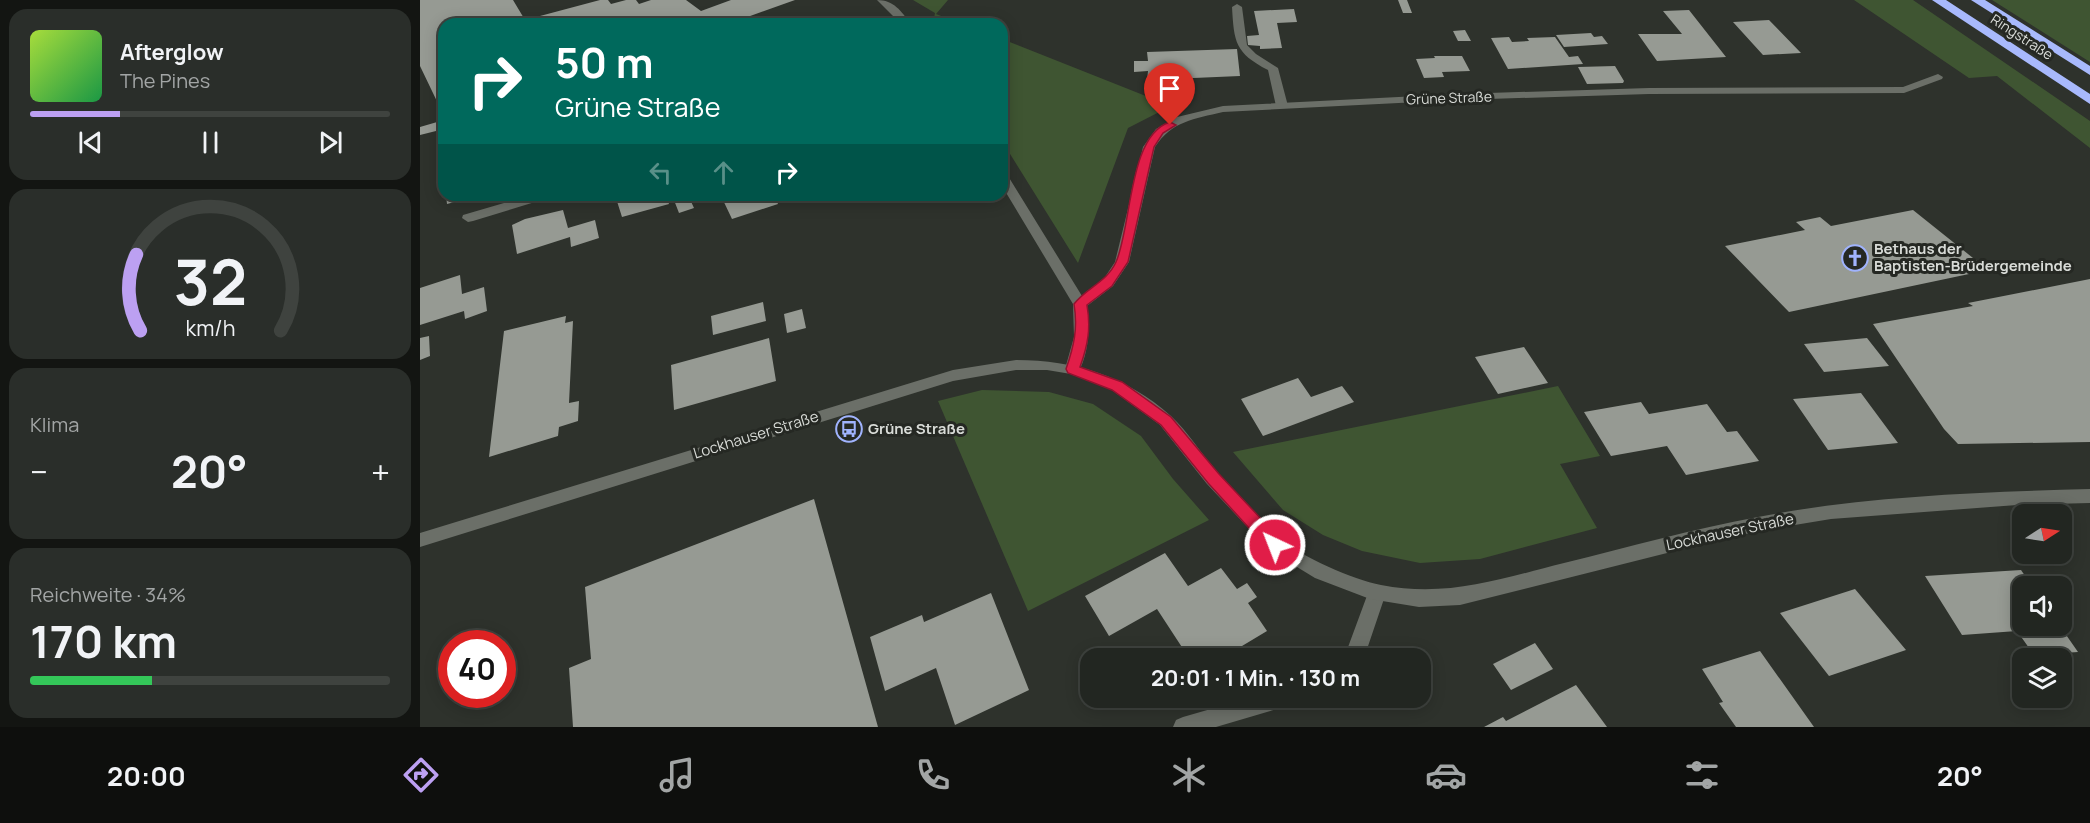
<!DOCTYPE html>
<html lang="de">
<meta charset="utf-8">
<style>
body{margin:0;font-family:Manrope,sans-serif;background:#2a2e2a;color:#f1f3f6;height:100vh;display:flex;flex-direction:column;font-size:22px;white-space:nowrap}
*{box-sizing:border-box;margin:0}
p{font-size:20px;color:#a2a5a5}
.icon{flex:none;width:33px;height:33px;fill:none;stroke:currentColor;stroke-width:2;stroke-linecap:round;stroke-linejoin:round}
.map{position:relative;flex:1;overflow:hidden}
.sheet{display:flex;flex-direction:column;gap:9px;padding:9px;background:#131512;width:420px}
.sheet>*{flex:none}
.top-card{position:absolute;left:18px;top:18px;width:570px;height:183px;border-radius:18px;box-shadow:0 3px 15px #0003,0 0 0 2px #3f433f;background:#00695c;color:#fff;overflow:hidden}
.needle{width:39px;rotate:78deg}
.tools{position:absolute;left:1592px;top:504px;display:grid;gap:12px}
.tools a{display:grid;place-items:center;width:60px;height:60px;border-radius:12px;background:#222621;box-shadow:0 3px 15px #0003,0 0 0 2px #3f433f;font-size:30px}
.speed{position:absolute;left:18px;top:630px;display:flex;gap:12px;font-size:30px;font-weight:700;text-align:center}
.speed>*{display:grid;place-content:center;width:78px;height:78px;border-radius:50%;background:#222621;box-shadow:0 3px 15px #0003,0 0 0 2px #3f433f;line-height:1}
.speed .limit{border:9px solid #d22;background:#fff;color:#111}
.pin{position:absolute;display:grid;place-items:center;width:51px;height:51px;color:#fff;margin:-62px -26px;border-radius:50% 50% 50% 0;rotate:-45deg;box-shadow:0 0 6px #0007}
.pin .icon{rotate:45deg}
.me{position:absolute;width:66px;margin:-33px;rotate:317deg;stroke-linejoin:round;filter:drop-shadow(0 0 4px #0008)}
.turn{display:flex;align-items:center;gap:21px;height:126px;padding:0 18px;font-size:27px}
.turn .icon{width:78px;height:78px;stroke-width:2.5}
.turn b{display:block;font-size:42px;line-height:51px}
.lanes{display:flex;align-items:center;height:57px;padding:0 18px;background:#0003;justify-content:center;gap:30px;direction:ltr}
.lanes .off{opacity:.35}
.big{font-size:45px;font-weight:700;line-height:1.1}
.sheet .card{flex:1;display:flex;flex-direction:column;justify-content:center;gap:9px;min-width:0;padding:0 21px;border-radius:18px;background:#2a2e2a}
.sheet .dial{align-items:center;gap:0}
.dial svg{height:156px;overflow:visible;fill:none;stroke:#3f433f;stroke-width:7;stroke-linecap:round;text-anchor:middle}
.dial text{fill:#f1f3f6;stroke:none}
.song{display:flex;align-items:center;gap:18px}
.cover{width:72px;height:72px;border-radius:9px;background:linear-gradient(135deg,hsl(80 70% 55%),hsl(140 70% 35%))}
.played{height:6px;border-radius:3px;background:linear-gradient(90deg,#bca0f2 25%,#3f433f 25%)}
.keys{display:flex;justify-content:space-around;direction:ltr}
.heat{display:flex;justify-content:space-between;align-items:center;font-size:33px;direction:ltr}
.charge{height:9px;border-radius:4px;background:linear-gradient(90deg,#34c759 34%,#3f433f 0)}
.trip{position:absolute;left:660px;top:648px;width:351px;height:60px;border-radius:18px;background:#222621;box-shadow:0 3px 15px #0003,0 0 0 2px #3f433f;font-weight:700;line-height:60px;text-align:center}
.menu{display:flex;height:96px;justify-content:space-around;align-items:center;background:#0e0f0d;color:#a2a5a5}
.menu .icon{width:42px;height:42px}
.menu .current{color:#bca0f2}
.menu b{font-size:27px;color:#f1f3f6}
main{display:flex;flex:1;min-height:0}
.map>svg:first-child{display:block}
.green{fill:#3f5532}
.building{fill:#969a93}
.lines{fill:none;stroke-linecap:round;stroke-linejoin:round}
.lane{fill:#6b6f68;fill-rule:evenodd}
.street{fill:#6b6f68;fill-rule:evenodd}
.secondary{fill:#6b6f68;fill-rule:evenodd}
.highway{fill:#a8b9fc;fill-rule:evenodd}
.route{fill:#e11d48;stroke:#92132f;stroke-width:1.5}
.labels{text-anchor:middle;stroke-width:6;stroke-linejoin:round;paint-order:stroke}
.far-street-label{font-size:14px;fill:#d8dbd7;stroke:#252823}
.poi-label{font-size:15px;font-weight:bold;fill:#d8dbd7;stroke:#252823;text-anchor:start}
.street-label{font-size:15px;fill:#d8dbd7;stroke:#252823}
</style>
<main>
<section class="sheet">
<div class="card">
<div class="song"><i class="cover"></i><div><b>Afterglow</b><p>The Pines</p></div></div>
<div class="played"></div>
<div class="keys"><svg class="icon" aria-label="previous" viewBox="0 0 24 24"><path d="M18 5L8 12l10 7zM5 5v14"/></svg><svg class="icon" aria-label="pause" viewBox="0 0 24 24"><path d="M8 5v14M16 5v14"/></svg><svg class="icon" aria-label="next" viewBox="0 0 24 24"><path d="M6 5l10 7-10 7zM19 5v14"/></svg></div>
</div>
<div class="card dial"><svg viewBox="0 0 100 80">
<path d="M14 69A42 42 0 1 1 86 69"/>
<path d="M14 69A42 42 0 0 1 12 30" stroke="#bca0f2"/>
<text x="50" y="56" font-size="32" font-weight="700">32</text>
<text x="50" y="72" font-size="11">km/h</text>
</svg></div>
<div class="card"><p>Klima</p>
<div class="heat"><a>−</a><b class="big">20°</b><a>+</a></div>
</div>
<div class="card"><p>Reichweite · 34%</p><b class="big">170 km</b><div class="charge"></div></div>
</section>
<div class="map">
<svg width="1670" height="727" viewBox="0 0 1670 727">
<rect width="100%" height="100%" fill="#2e322c"/>
<path class="green" d="M493 0H528L516 14 542 24H513L515 13Z
M1434 0H1493L1670 121V148L1577 76 1549 78Z
M1572 0H1670V62Z
M582 39 751 106 708 128 658 263 582 141Z
M1138 386 1180 456 1140 464 1177 528 1060 559 1000 563 942 551 903 535 863 510 813 452Z
M562 390 629 392 673 404 721 436 753 479 789 520 608 611 518 401Z"/>
<path class="building" d="M0 0H93L105 20 180 0H188L191 4 206 0H216L219 4 231 0H266L281 11 311 0H375L308 24H24V116L0 66Z
M978 0H987L992 13H983Z
M874 9 877 22 857 23 862 48 840 49V46L828 45 827 36 839 35 834 11Z
M1269 10 1306 57 1237 61 1218 34H1262L1243 11Z
M1349 20 1381 53 1343 55 1313 22Z
M1045 30 1051 41H1038L1033 31Z
M1171 33 1174 37 1182 36 1188 44 1144 47 1136 35Z
M1089 37 1092 42 1109 41 1107 38 1135 37 1149 57 1158 56 1163 64 1088 69 1071 38Z
M817 49 820 76 727 80 728 71 714 72V61H728L727 52Z
M1014 56H1042L1050 71 1022 72 1024 77 1004 78 996 59 1015 58Z
M1195 66 1204 81 1203 83 1167 84 1158 67Z
M24 120V129L0 135V127Z
M26 195H57V196L27 204Z
M195 195H246L249 204 202 217Z
M252 195H268L274 208 259 213Z
M312 195H354L358 204 312 219 302 198Z
M143 210 148 228 175 220 179 238 151 247 150 237 97 254 92 225 105 219Z
M1493 210 1568 270 1369 312 1305 246 1385 230 1376 222 1400 217 1411 226Z
M40 275 42 294 64 287 67 311 45 319 44 311 0 325V288Z
M1670 279V442L1538 444 1524 429 1453 324 1553 306 1548 303Z
M343 302 346 321 293 335 291 316Z
M382 309 386 328 367 333 364 314Z
M146 316 145 323 153 321 149 403 159 401 158 421 139 427 138 436 69 457 84 331Z
M9 336 10 356 0 360V338Z
M349 338 356 381 254 410 251 365Z
M1447 338 1469 366 1404 372 1384 344Z
M1104 347 1128 383 1078 394 1055 357Z
M878 378 891 397 922 386 934 402 843 436 821 399Z
M1441 393 1478 443 1408 450 1373 399Z
M1221 402 1229 414 1287 404 1307 432 1317 431 1339 461 1266 475 1247 446 1191 456 1164 412Z
M394 499 458 727H153L149 668 171 659 165 587Z
M745 553 768 586 801 568 817 589 827 583 837 597 828 603 847 631 802 658H769L737 609 689 636 665 596Z
M1601 570 1612 586H1602V626H1641V618L1644 622 1642 629 1658 652 1614 655 1597 631 1542 635 1505 576Z
M1435 589 1486 650 1409 676 1360 613Z
M571 593 609 690 535 725 516 668 465 691 450 637 502 615 504 622Z
M1115 643 1133 669 1091 690 1073 664Z
M1340 651 1394 727H1316L1299 703 1303 702 1282 669Z
M1156 685 1187 727H1064L1083 717 1086 721Z"/>
<g class="lines">
<path class="lane" d="M817 4 822 7 827 45 836 54 858 68 868 106 866 108H858L856 106 848 70C815 53 814 42 812 7Z
M957 585 964 587 966 593 944 658H924L948 593 950 587Z
M829 698H870L867 705 860 708 796 727H753L756 720 763 717Z"/>
<path class="street" d="M457 0C474 0 481 11 491 24H481Z
M1518 74 1523 77 1522 79 1484 93 1229 94 1038 100 803 112C774 119 752 121 735 147L709 262 693 286 667 306C670 328 669 353 658 373H648L645 369 654 337 653 304 582 186V172L588 176 662 296 683 280 695 262 723 147 736 129 757 117 803 106 1038 94 1229 88 1483 87Z
M111 195H130L128 198 53 221 48 222 42 218 43 215Z"/>
<path class="secondary" d="M596 360C655 360 706 376 751 416 768 432 781 453 796 471 814 493 838 520 860 539 881 556 933 580 961 585 1027 598 1080 579 1144 563 1209 547 1273 529 1338 517 1444 496 1562 492 1670 489V503L1597 505 1411 519 1338 531 1255 551 1040 605 999 607 950 599 895 578 849 550 787 484 740 425 692 390 651 374 627 370H596L533 381 0 547V533L533 370Z"/>
<path class="highway" d="M1512 0H1526L1670 94V104Z
M1551 0H1565L1670 66V75Z"/>
</g>
<path class="route" d="M750 122 756 125 743 133 734 147 708 262 692 286 667 305C671 328 668 345 660 367L702 382 751 417 799 474 861 540 863 545 861 550 855 552 849 550 788 483 741 425 692 390 648 373 646 369C654 346 658 328 654 304 666 288 687 282 696 262 712 226 708 135 750 122Z"/>
<defs>
<g id="church-ring" transform="scale(1.35)"><circle r="9.5" fill="#252823" stroke="#a0b3fd" stroke-width="1.5"/><path d="M-1.2-6h2.4v3.5h3.3v2.4h-3.3V6h-2.4V-.1h-3.3v-2.4h3.3Z" fill="#a0b3fd"/></g>
<g id="bus-ring" transform="scale(1.35)"><circle r="9.5" fill="#252823" stroke="#a0b3fd" stroke-width="1.5"/><path d="M-5-6H5V4H4V6H2V4H-2V6H-4V4H-5ZM-3.5-4V0h7V-4ZM-3.5 1.2v1.5H-2V1.2ZM2 1.2v1.5H3.5V1.2Z" fill="#a0b3fd"/></g>
</defs>
<g fill-rule="evenodd">
<use href="#church-ring" x="1435" y="258"/>
<use href="#bus-ring" x="429" y="429"/>
</g>
<g class="labels">
<g class="far-street-label">
<text transform="translate(1602 37) rotate(33)" y="5">Ringstraße</text>
<text transform="translate(1029 98) rotate(-2)" y="5">Grüne Straße</text>
</g>
<g class="poi-label">
<text x="1454" y="254">Bethaus der<tspan x="1454" dy="17">Baptisten-Brüdergemeinde</tspan></text>
<text x="448" y="434">Grüne Straße</text>
</g>
<g class="street-label">
<text transform="translate(336 435) rotate(-17)" y="5">Lockhauser Straße</text>
<text transform="translate(1310 532) rotate(-12)" y="5">Lockhauser Straße</text>
</g>
</g>
</svg>
<div class="tools">
<a><svg class="needle" viewBox="-14 -14 28 28"><path d="M0-13l5 13h-10z" fill="#e53935"/><path d="M0 13l5-13h-10z" fill="#a2a5a5"/></svg></a>
<a><svg class="icon" aria-label="sound" viewBox="0 0 24 24"><path d="M4 9h4l5-4v14l-5-4H4zM17 9q2 3 0 6"/></svg></a>
<a><svg class="icon" aria-label="layers" viewBox="0 0 24 24"><path d="M12 4l9 5-9 5-9-5zM3 14l9 5 9-5"/></svg></a>
</div>
<div class="speed"><div class="limit">40</div></div>
<div class="pin" style="left:750px;top:125px;background:#d93025"><svg class="icon" aria-label="arrive" viewBox="0 0 24 24"><path d="M6 21V4h12l-3 4 3 4H6"/></svg></div>
<svg class="me" style="left:855px;top:545px" viewBox="-20 -20 40 40"><circle r="17" fill="#e11d48" stroke="#fff" stroke-width="3"/><path d="M0-11L8 9 0 5-8 9z" fill="#fff"/></svg>
<div class="trip">20:01 · 1 Min. · 130 m</div>
<div class="top-card">
<div class="turn"><svg class="icon" aria-label="right" viewBox="0 0 24 24"><path d="M7 20v-9h11M14 6l5 5-5 5"/></svg><div><b>50 m</b>Grüne Straße</div></div>
<div class="lanes"><svg class="icon off" aria-label="left" viewBox="0 0 24 24"><path d="M17 20v-9H6M10 6l-5 5 5 5"/></svg><svg class="icon off" aria-label="ahead" viewBox="0 0 24 24"><path d="M12 20V5M6 11l6-6 6 6"/></svg><svg class="icon" aria-label="right" viewBox="0 0 24 24"><path d="M7 20v-9h11M14 6l5 5-5 5"/></svg></div>
</div>
</div>
</main>
<nav class="menu">
<b>20:00</b>
<svg class="icon current" aria-label="directions" viewBox="0 0 24 24"><path d="M12 3l9 9-9 9-9-9zM9 14v-3h6M13 9l2 2-2 2"/></svg>
<svg class="icon" aria-label="music" viewBox="0 0 24 24"><path d="M9 18V5l10-2v13"/><circle cx="6" cy="18" r="3"/><circle cx="16" cy="16" r="3"/></svg>
<svg class="icon" aria-label="phone" viewBox="0 0 24 24"><path d="M5 4h4l2 5-3 2q2 4 5 5l2-3 5 2v4C11 20 4 13 5 4z"/></svg>
<svg class="icon" aria-label="climate" viewBox="0 0 24 24"><path d="M12 3v18M4 7l16 10M4 17L20 7"/></svg>
<svg class="icon" aria-label="car" viewBox="0 0 24 24"><path d="M5 17H2v-5l4-1 3-4h7l3 4 3 1v5h-3M9 17h6M6 11h13"/><circle cx="7" cy="17" r="2"/><circle cx="17" cy="17" r="2"/></svg>
<svg class="icon" aria-label="filters" viewBox="0 0 24 24"><path d="M4 7h16M4 17h16"/><circle cx="9" cy="7" r="2"/><circle cx="15" cy="17" r="2"/></svg>
<b>20°</b>
</nav>
